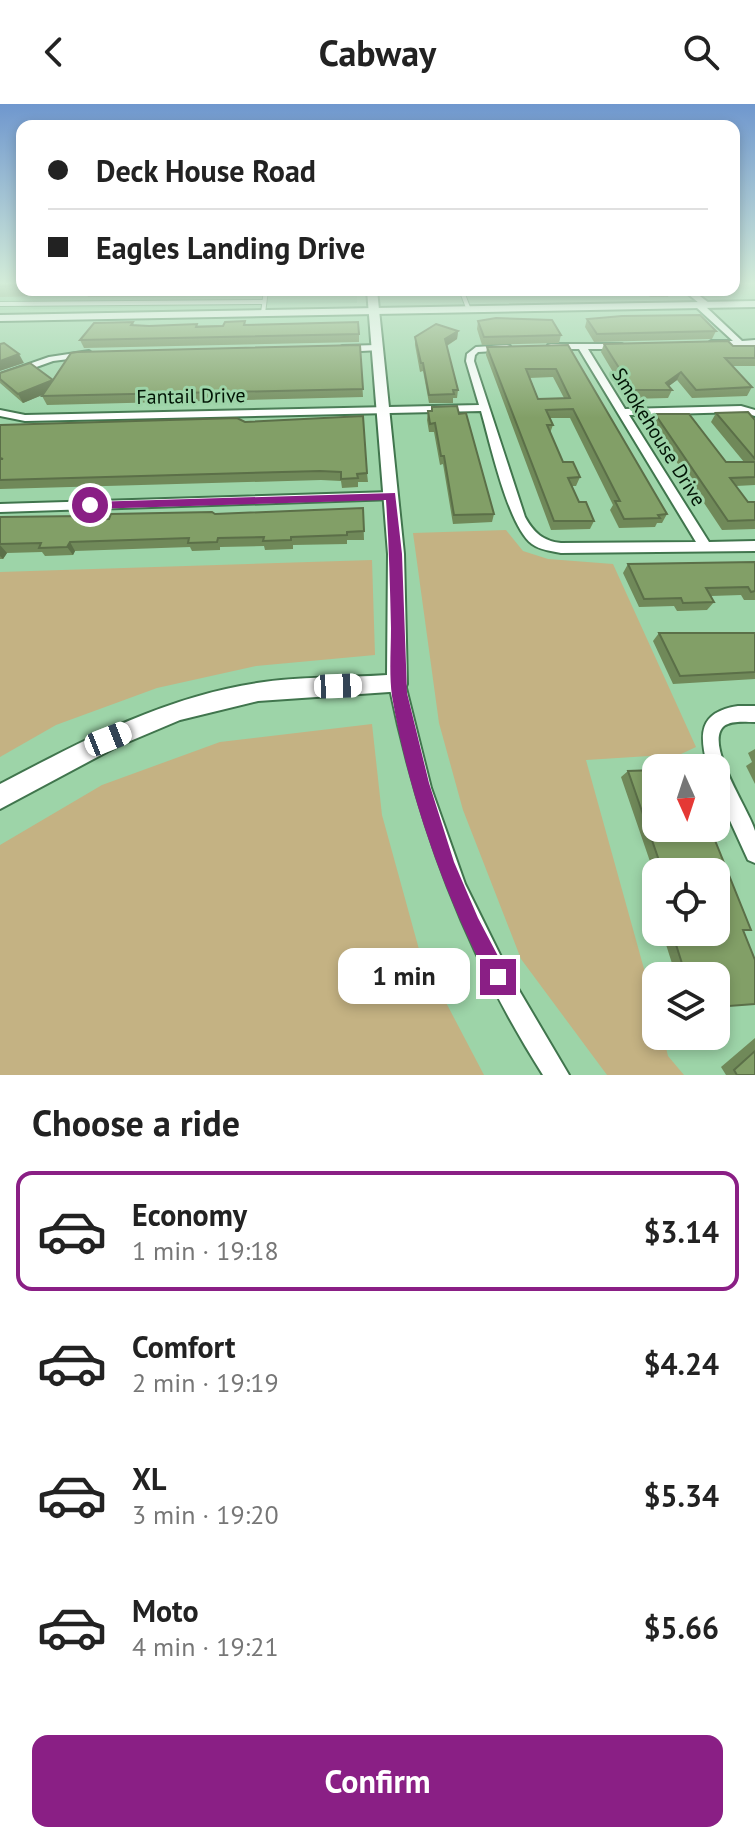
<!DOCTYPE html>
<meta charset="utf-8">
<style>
body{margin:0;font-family:"PT Sans",sans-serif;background:#f2f2f2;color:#222;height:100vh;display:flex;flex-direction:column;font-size:30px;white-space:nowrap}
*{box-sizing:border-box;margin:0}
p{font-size:26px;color:#767676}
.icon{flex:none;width:44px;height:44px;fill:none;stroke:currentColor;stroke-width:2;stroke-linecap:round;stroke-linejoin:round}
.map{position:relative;height:971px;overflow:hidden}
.side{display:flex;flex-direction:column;background:#fff;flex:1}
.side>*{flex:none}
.guide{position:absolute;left:16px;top:16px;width:724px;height:176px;border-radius:16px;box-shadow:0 4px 12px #0003;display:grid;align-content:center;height:176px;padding:0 32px;background:#fff}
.needle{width:52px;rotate:177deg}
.fabs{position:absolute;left:642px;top:650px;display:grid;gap:16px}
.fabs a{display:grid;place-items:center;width:88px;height:88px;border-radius:16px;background:#fff;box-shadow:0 4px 12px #0003;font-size:40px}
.end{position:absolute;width:36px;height:36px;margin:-18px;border:10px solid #8a1f85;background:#fff;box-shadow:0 0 0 4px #fff}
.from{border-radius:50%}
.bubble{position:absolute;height:56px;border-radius:16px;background:#fff;box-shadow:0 4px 12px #0003;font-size:26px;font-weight:600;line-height:56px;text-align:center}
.car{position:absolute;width:24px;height:48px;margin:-24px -12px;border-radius:10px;box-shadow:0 0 6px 2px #0007;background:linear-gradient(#fff 24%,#345 0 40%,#fff 0 76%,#345 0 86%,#fff 0)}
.guide b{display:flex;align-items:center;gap:28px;height:76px;font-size:30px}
.guide b+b{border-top:2px solid #e0e0e0}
.guide i{width:20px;height:20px;background:#222}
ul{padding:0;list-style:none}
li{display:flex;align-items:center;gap:24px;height:120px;margin:0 16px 12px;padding:0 16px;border:4px solid transparent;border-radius:16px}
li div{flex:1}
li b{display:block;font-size:30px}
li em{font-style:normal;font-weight:600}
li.active{border-color:#8a1f85}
li>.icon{width:72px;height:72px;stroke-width:1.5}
h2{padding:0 32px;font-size:36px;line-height:96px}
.cta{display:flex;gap:16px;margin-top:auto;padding:16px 32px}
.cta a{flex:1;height:92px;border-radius:16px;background:#8a1f85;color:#fff;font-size:32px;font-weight:600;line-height:92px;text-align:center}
header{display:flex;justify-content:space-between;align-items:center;height:104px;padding:0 32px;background:#fff;font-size:36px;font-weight:600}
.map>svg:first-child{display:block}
</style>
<header><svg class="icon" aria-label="back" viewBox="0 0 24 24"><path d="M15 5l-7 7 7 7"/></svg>Cabway<svg class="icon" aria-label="search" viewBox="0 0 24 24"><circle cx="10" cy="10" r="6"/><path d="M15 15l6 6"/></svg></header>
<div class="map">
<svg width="755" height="971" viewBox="0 0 755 971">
<rect width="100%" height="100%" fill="#9dd4a8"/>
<path fill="#8cca9a" d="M0 178 22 186H357V199L0 206Z"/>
<g fill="#c4b283">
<path d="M506 426 523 447 548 455 613 460 696 643 681 650 586 656 656 908V932H663L668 952 684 971H607L521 855 463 706 439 619 413 429Z"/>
<path d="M372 456 375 551 256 562 157 584 56 621 0 653V468Z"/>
<path d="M372 620 382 711 420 849 484 971H0V741L102 681 220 638Z"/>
</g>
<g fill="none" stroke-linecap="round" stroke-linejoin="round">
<g stroke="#40754d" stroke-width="6">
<g id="service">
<path d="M415 186 426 189 462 188 469 206"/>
<path d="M0 200 263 198"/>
<path d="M263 209 266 186"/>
</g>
</g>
<g stroke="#40754d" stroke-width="4">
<g id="minor">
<path d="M683 186H692L709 199V203H706L742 237 755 236V242H708L707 240 711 237H733L696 203 695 201 699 199Z"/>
<path d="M551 240H622V244L619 245H588L625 305 741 302 755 306V312L741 308 629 311 709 438 755 437V447L561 449C551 447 540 446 532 440 508 422 490 338 481 307L25 317 0 312V306L25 311 479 301 466 257 467 250 476 243 507 241 510 242V246L478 248 475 251 474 257 525 413C534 429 543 437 561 439L696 438 579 245H548V241Z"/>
<path d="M377 241 380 242V246L342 248 338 245 342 242Z"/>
<path d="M89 247 93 250 92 252 53 257 0 276V270L49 253Z"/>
<path d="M391 388 395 389V395L0 408V400Z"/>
<path d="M397 573 403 575 405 580 431 684 465 780 510 871 569 971H543C465 848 418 722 389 580L391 575Z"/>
<path d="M738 602H755V618C746 618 732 616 724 622 703 640 750 707 755 727 755 737 755 749 755 759L748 756 716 686V664H708C699 631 698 608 738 602Z"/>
</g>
</g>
<g stroke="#40754d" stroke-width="4">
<path id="tertiary" d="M367 186H377L404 450 407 580 404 587 258 597 180 616 116 643 0 705V680C82 637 164 593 257 579 299 572 344 574 387 571L388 450Z"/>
</g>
<g stroke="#40754d" stroke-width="4">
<path id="secondary" d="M755 197V203L0 217V211Z"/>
</g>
<use href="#service" stroke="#fff" stroke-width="4"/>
<use href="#minor" fill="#fff" fill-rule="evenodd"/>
<use href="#tertiary" fill="#fff" fill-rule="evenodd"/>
<use href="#secondary" fill="#fff" fill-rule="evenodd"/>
</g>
<g fill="#708959" fill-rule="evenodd">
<path d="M0 178H22V186H47L42 192 0 193Z"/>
<path d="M85 186H198L196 192 88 193Z"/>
<path d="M643 186H670L668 193H650Z"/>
<path d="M700 186H733L702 188Z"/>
<path d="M587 215 716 227 712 235 594 238 585 223Z"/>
<path d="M478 217 561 231 559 239 482 241 477 225Z"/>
<path d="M133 218 134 221 149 222 246 221 359 230V238L84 244 80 236Z"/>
<path d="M458 227 457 235 447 242 458 286 457 294H453V299H429L423 267 420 268 415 241V233Z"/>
<path d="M604 240 755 242V262H732L752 283 747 292 692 294 677 276 669 282 672 286 668 294 629 295 601 248Z"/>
<path d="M360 241 363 293 47 301 42 292 44 290 23 299 0 279V269L53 276Z"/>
<path d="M568 241 667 410 662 419H657L655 423 619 424 610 406 613 401 570 314H550L553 321 550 329 563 358 580 373 576 382H572L579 398 594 417 590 425 551 426 486 251 487 243ZM553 273 564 294 538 295 529 274Z"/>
<path d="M432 303 494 410 492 418 453 420 443 360 440 361 434 328H429L427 316 428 307H431Z"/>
<path d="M716 309 755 316V381L736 382 748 398H755V425L722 426 650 318 655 310 726 358H744L711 318Z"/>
<path d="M0 321 367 369 368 378H358V383L342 384 341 377 321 376 0 385Z"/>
<path d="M363 404 364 436H347V440L293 441V445L265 446 264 442 220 443V446L192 447 190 443 75 447 73 451 45 452 42 448 7 449 3 455H0V413L82 412 85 416Z"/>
<path d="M755 458V496H744L741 491 711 492 714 498 707 506 677 507 674 502 639 503 623 469 628 460Z"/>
<path d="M659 529H755V575L673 580 653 537Z"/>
<path d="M755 645V680L746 662 752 658 748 649Z"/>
<path d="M656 666V724H710L751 826 743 827 755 856V900L716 903V872H676L662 828H716V768H656V808L647 779 656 775 621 673 628 667Z"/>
<path d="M755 934V971H726L721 963Z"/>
</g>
<g fill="#5b6f48">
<path d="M39 186H47L42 192Z"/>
<path d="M458 227 457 235 444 243 445 235Z"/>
<path d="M19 250 24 259 0 267V257Z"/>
<path d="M681 268 677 276 662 287 666 279Z"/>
<path d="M53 276 57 285 23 299 18 290Z"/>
<path d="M70 438 75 447 73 451 67 443Z"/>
<path d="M0 441 7 449 3 455 0 452Z"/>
</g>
<g fill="#829f67" stroke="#5b6f48" stroke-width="2" fill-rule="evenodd">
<path d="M0 178H22V181L0 182Z"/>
<path d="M700 211 716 227 597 230 587 215 622 212Z"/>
<path d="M496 214 552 216 561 231 484 233 478 217Z"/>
<path d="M245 217 244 221 358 218 359 230 80 236 94 219 133 218 131 221 149 222 197 220 196 223 223 222 225 218Z"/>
<path d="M436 220 458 227 445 235 458 286H453L454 290 429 291 423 259H421L415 233Z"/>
<path d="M728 237 733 242H755V254H725L752 283 696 286 681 268 666 279 672 286H633L604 240Z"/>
<path d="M4 239 19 250 0 257V240Z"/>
<path d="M360 241 363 285 42 292 53 276 18 290 0 275V269L30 259 53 276 71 249 77 248Z"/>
<path d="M568 241 667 410 658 411 660 414 624 415 615 397H620L573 305 546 306 553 321H547L563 358H573L580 373 568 374 579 398H586L594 417H554L487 243ZM526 265H556L570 294 538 295Z"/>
<path d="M457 302 459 310 466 309 494 410 454 411 444 352H441L435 319 430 320 428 307H432V303Z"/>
<path d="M748 308 755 316V355L716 309Z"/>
<path d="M655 310H689L726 358H755V373L730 374 748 398H755V416L728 417Z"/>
<path d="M363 312 367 369 357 370 358 374 341 375V368L320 367 0 376V355H3L0 354V321L237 314 245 318Z"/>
<path d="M363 404 364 427 347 428V431L291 433V436L263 437 264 433 218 434 217 438 188 439 189 434 70 438 67 443 39 444 41 439 0 440V413L82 412 80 416 109 415 111 410 212 408 215 410Z"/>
<path d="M755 458V487L751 488 748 483 706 484 714 498 683 499 681 494 644 495 628 460Z"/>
<path d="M659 529H755V568L680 572Z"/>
<path d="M656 666V724H710L751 826H743L755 856V900L716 903V872H686L672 828H716V768H663L628 667Z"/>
<path d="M755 947V971H737L734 966Z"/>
</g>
<linearGradient id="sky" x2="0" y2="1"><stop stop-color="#6f97ce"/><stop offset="0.57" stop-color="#d3ecd8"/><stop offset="1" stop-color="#d3ecd8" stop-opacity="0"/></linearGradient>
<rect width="755" height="314" fill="url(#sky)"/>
<path fill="#8a1f85" d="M395 389 402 450 407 589 429 679 454 758 478 814 509 873 505 880 498 884 491 880C444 790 409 693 392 592 389 570 391 546 391 524 390 481 389 439 386 396L90 405 85 401 90 398Z"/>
<g text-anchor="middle" stroke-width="6" stroke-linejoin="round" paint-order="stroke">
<g font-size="20" fill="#021506" stroke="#9dd4a8">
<text transform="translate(191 292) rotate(-1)" y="7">Fantail Drive</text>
<text transform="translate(659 333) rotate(58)" y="7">Smokehouse Drive</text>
</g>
</g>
</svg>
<div class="fabs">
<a><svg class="needle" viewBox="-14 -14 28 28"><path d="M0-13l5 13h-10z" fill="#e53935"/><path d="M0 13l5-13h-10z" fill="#767676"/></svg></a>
<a><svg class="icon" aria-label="locate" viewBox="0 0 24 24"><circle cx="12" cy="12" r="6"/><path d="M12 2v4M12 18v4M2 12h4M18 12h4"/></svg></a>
<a><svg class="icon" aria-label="layers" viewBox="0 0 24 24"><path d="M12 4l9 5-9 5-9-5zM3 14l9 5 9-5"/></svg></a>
</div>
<i class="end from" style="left:90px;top:401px"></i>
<i class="end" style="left:498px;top:873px"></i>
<div class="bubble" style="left:338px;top:844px;width:132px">1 min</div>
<i class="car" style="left:338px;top:582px;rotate:88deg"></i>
<i class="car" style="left:108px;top:635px;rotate:68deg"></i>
<div class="guide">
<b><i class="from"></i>Deck House Road</b>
<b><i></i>Eagles Landing Drive</b>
</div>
</div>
<section class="side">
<h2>Choose a ride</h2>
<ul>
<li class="active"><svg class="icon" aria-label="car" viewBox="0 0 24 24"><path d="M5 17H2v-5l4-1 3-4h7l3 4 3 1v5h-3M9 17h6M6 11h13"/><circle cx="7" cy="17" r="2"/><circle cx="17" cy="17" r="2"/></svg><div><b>Economy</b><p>1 min · 19:18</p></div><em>$3.14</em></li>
<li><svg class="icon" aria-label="car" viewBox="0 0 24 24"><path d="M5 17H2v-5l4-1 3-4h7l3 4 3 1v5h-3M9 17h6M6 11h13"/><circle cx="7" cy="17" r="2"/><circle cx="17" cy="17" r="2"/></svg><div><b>Comfort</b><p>2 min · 19:19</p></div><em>$4.24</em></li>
<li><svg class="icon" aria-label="car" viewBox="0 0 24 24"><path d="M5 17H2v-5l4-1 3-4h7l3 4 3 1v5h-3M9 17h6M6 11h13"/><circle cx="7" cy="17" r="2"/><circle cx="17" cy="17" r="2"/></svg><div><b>XL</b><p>3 min · 19:20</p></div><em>$5.34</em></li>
<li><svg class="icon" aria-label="car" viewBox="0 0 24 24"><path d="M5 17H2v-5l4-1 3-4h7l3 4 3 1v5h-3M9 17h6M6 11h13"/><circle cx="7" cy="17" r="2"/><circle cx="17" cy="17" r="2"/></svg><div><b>Moto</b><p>4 min · 19:21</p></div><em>$5.66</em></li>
</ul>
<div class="cta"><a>Confirm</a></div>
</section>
